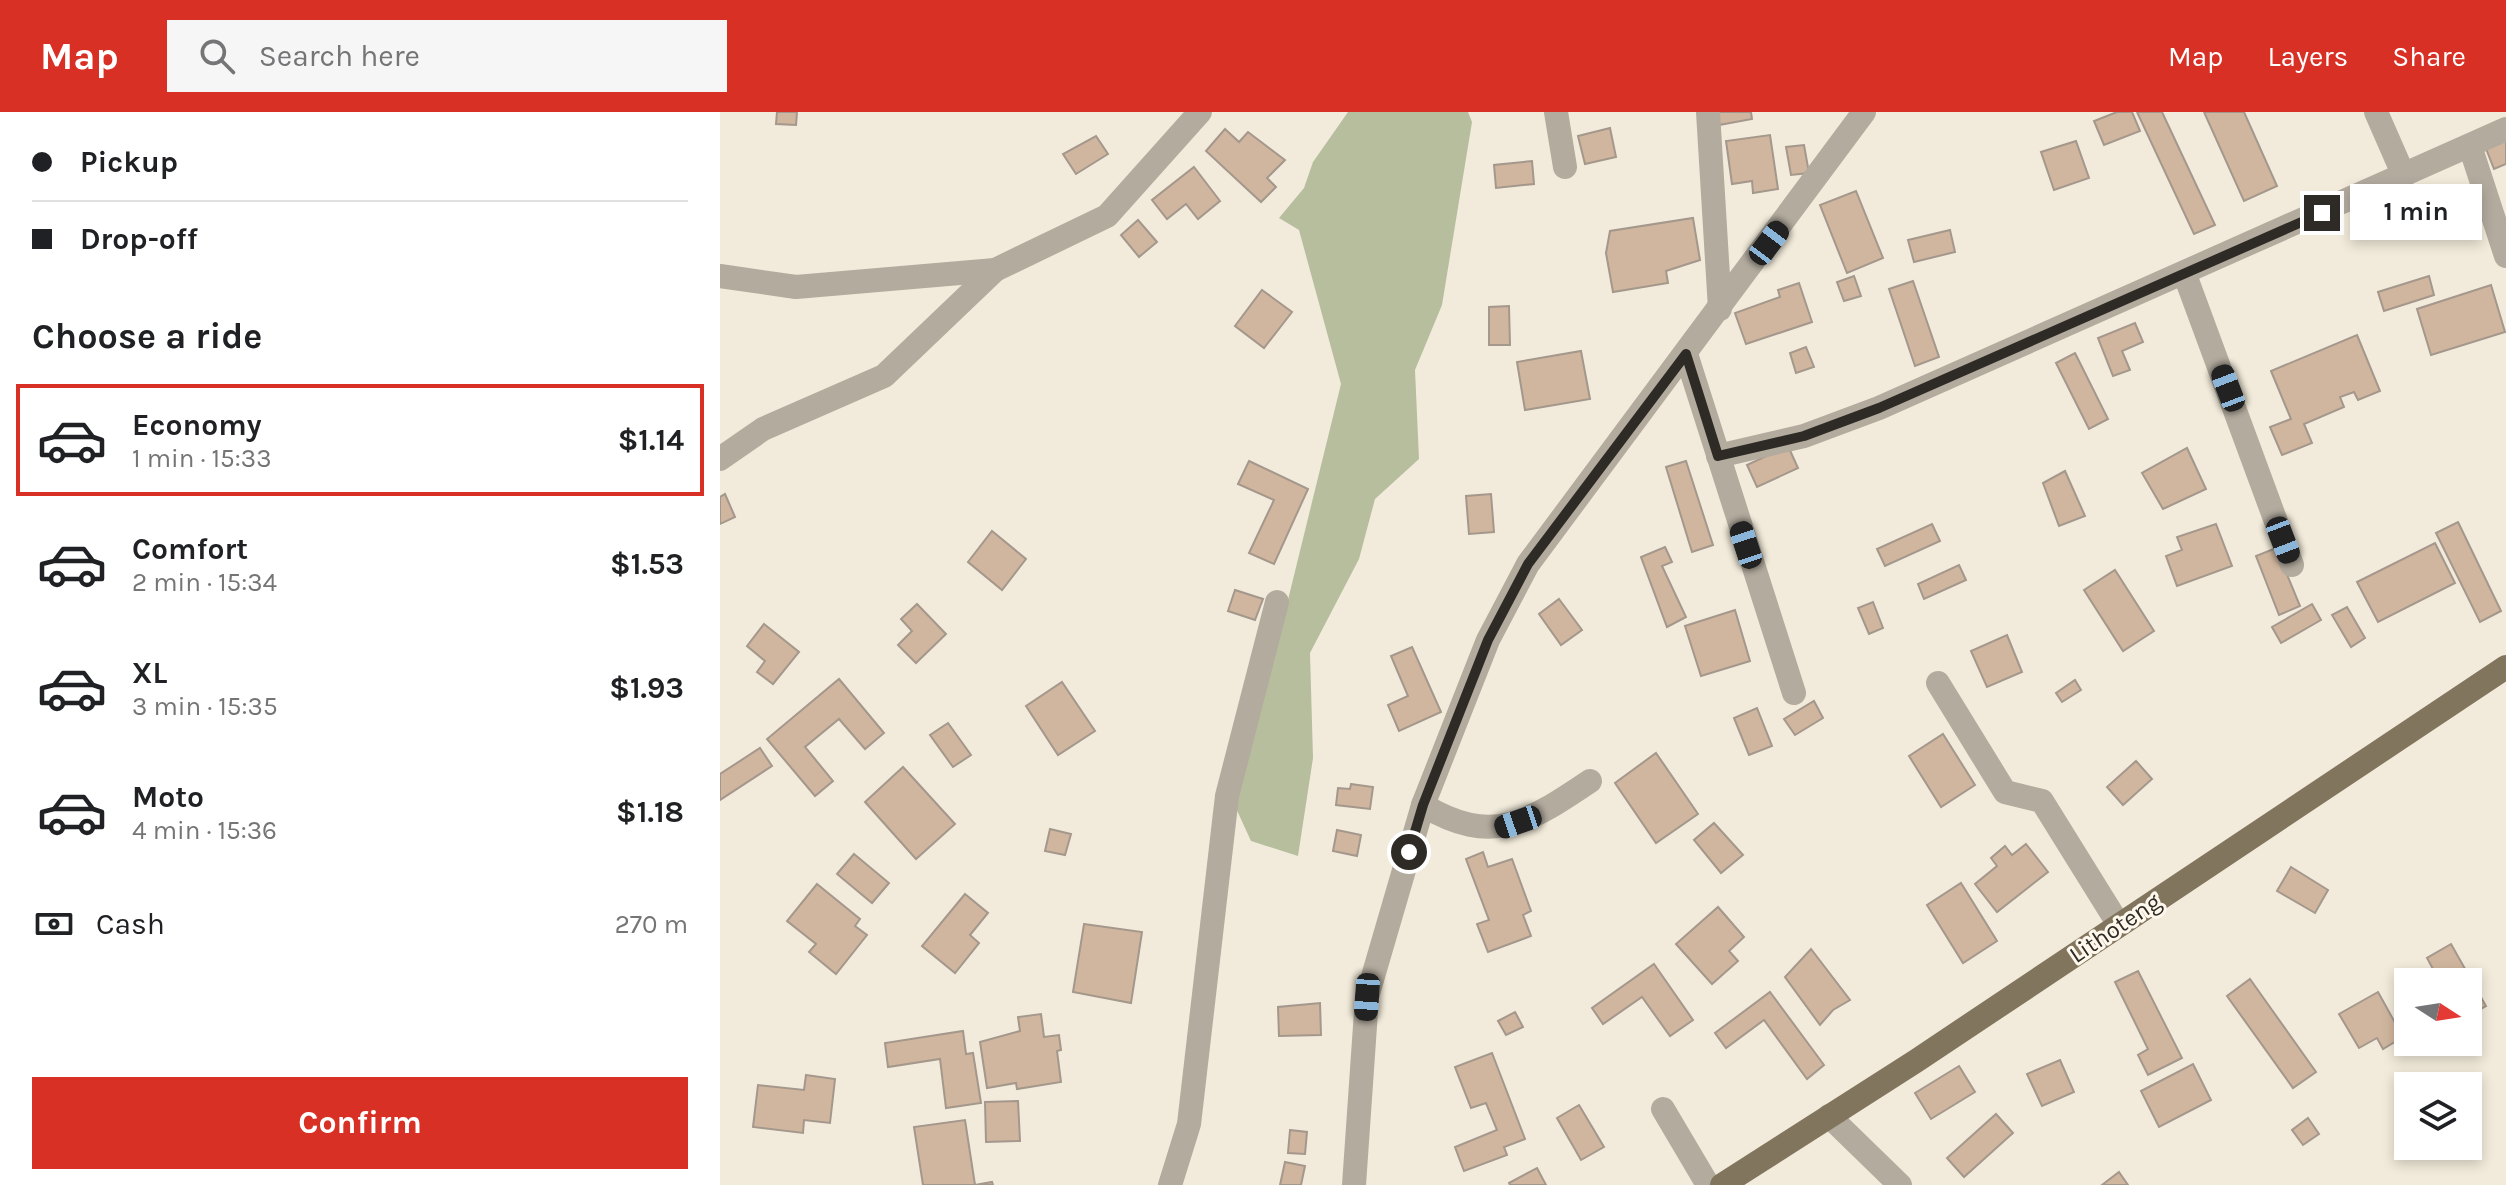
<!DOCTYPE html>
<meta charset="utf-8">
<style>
body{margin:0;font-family:Karla,sans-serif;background:#f6f6f6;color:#202124;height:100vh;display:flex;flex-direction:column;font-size:30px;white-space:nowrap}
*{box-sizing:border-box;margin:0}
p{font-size:26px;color:#757577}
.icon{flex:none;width:44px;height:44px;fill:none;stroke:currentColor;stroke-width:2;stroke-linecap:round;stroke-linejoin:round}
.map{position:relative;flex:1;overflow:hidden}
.panel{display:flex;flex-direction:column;background:#fff;width:720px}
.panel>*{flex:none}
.hud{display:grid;align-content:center;height:176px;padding:0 32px;background:#fff}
.needle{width:52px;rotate:102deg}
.tools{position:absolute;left:1674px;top:856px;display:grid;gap:16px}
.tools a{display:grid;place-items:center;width:88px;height:88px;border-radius:0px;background:#fff;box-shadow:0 4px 12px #0003;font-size:40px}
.end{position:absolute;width:36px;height:36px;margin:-18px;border:10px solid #2e2b26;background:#fff;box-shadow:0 0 0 4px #fff}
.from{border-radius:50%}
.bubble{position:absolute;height:56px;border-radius:0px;background:#fff;box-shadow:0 4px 12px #0003;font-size:26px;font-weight:700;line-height:56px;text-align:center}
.car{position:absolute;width:24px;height:48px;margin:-24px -12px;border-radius:10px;box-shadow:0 0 6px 2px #0007;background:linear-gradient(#222 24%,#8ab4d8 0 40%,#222 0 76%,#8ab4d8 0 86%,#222 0)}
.hud b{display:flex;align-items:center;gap:28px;height:76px;font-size:30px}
.hud b+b{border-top:2px solid #e0e0e0}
.hud i{width:20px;height:20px;background:#202124}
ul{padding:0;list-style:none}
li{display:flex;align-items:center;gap:24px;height:112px;margin:0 16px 12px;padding:0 16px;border:4px solid transparent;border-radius:0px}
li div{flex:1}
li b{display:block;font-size:30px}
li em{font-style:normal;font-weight:700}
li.current{border-color:#d93025}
li>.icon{width:72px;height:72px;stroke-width:1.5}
h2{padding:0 32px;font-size:36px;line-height:96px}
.pay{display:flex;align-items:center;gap:20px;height:88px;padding:0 32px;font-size:30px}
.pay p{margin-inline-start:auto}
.button{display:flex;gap:16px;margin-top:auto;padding:16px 32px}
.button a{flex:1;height:92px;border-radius:0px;background:#d93025;color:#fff;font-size:32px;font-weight:700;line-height:92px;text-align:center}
header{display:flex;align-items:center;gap:48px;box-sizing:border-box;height:112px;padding:0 40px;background:#d93025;color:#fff}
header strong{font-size:38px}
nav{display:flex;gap:44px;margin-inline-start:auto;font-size:28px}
.search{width:560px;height:72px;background:#f6f6f6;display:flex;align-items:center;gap:20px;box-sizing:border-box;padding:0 28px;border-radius:0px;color:#757577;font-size:30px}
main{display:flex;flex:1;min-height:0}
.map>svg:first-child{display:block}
</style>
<header>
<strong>Map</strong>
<div class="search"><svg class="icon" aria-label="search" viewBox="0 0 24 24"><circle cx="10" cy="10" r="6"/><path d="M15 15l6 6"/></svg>Search here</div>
<nav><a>Map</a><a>Layers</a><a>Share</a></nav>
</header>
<main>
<section class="panel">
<div class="hud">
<b><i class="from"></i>Pickup</b>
<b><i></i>Drop-off</b>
</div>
<h2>Choose a ride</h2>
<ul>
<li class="current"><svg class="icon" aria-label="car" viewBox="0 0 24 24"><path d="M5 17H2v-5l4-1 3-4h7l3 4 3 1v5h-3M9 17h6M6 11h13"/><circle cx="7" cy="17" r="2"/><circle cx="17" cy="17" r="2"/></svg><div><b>Economy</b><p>1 min · 15:33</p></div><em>$1.14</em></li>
<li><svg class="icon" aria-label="car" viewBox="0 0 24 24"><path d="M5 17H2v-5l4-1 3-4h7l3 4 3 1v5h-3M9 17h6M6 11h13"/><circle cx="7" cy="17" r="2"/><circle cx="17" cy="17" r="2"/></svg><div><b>Comfort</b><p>2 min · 15:34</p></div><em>$1.53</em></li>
<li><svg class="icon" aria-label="car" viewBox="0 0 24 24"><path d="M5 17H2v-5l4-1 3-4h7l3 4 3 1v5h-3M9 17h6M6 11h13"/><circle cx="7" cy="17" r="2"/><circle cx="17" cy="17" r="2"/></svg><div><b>XL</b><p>3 min · 15:35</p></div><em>$1.93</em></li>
<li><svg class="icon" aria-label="car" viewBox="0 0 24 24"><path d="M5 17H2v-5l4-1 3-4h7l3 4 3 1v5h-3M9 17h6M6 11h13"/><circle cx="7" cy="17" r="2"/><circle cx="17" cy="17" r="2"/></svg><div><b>Moto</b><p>4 min · 15:36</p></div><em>$1.18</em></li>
</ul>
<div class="pay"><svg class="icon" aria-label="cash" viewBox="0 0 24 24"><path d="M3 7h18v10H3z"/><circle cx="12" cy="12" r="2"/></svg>Cash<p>270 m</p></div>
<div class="button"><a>Confirm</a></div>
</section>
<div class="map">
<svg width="1786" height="1073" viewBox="0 0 1786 1073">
<rect width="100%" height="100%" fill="#f2ebdb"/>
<path fill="#b6be9e" d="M628 0H748L752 10 722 193 695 258 699 347 655 387 639 447 590 541 593 646 578 744 531 729 509 681 566 496 621 272 579 118 559 106 584 76 593 50Z"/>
<g fill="#d0b69e" stroke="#a4978c" stroke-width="2">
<path d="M57 0H77L76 13 56 12Z"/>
<path d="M997 0H1031L1032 7 999 13Z"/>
<path d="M1397 0H1412L1420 19 1384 33 1374 9Z"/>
<path d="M1417 0H1442L1495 113 1474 122Z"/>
<path d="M1484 0H1524L1557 74 1524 89Z"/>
<path d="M890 16 896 45 865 52 858 24Z"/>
<path d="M505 17 519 30 528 20 565 48 547 66 556 75 541 90 486 39Z"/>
<path d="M1050 23 1058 77 1033 81 1032 69 1012 72 1006 29Z"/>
<path d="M376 24 388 42 356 62 343 42Z"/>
<path d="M1786 25V52L1774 57 1765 34Z"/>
<path d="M1356 29 1369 66 1334 78 1321 40Z"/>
<path d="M1084 33 1089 61 1071 63 1066 35Z"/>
<path d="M812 49 814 72 776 76 774 53Z"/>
<path d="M474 55 500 89 478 107 466 92 447 107 432 88Z"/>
<path d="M1136 79 1163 146 1127 161 1100 93Z"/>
<path d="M1675 80 1687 111 1658 123 1645 92Z"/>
<path d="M973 106 980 148 946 159 948 171 893 180 886 141 890 119Z"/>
<path d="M418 108 437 130 419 145 401 123Z"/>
<path d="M1230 118 1235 140 1194 150 1188 128Z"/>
<path d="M1134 164 1141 184 1124 189 1117 170Z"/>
<path d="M1709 164 1714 183 1664 199 1658 180Z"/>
<path d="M1193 169 1219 245 1195 254 1169 177Z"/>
<path d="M1079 171 1092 210 1026 232 1015 201 1060 185 1058 178Z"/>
<path d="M1771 173 1785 220 1711 243 1697 197Z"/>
<path d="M542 178 572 200 544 236 515 214Z"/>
<path d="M789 194 790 233H769V195Z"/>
<path d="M1415 211 1423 230 1402 239 1410 258 1393 264 1378 226Z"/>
<path d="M1637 223 1660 279 1638 288 1634 280 1620 285 1624 295 1584 312 1592 331 1562 343 1550 315 1571 307 1551 259Z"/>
<path d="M1086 235 1094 255 1076 261 1070 241Z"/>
<path d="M861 239 870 287 805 298 797 250Z"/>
<path d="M1355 241 1388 307 1369 317 1336 251Z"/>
<path d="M1068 334 1078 356 1037 375 1027 353Z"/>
<path d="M1467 336 1486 377 1443 397 1422 361Z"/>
<path d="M529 349 588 377 554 452 529 441 554 388 518 372Z"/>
<path d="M966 349 993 433 972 440 946 355Z"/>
<path d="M1345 359 1365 404 1339 414 1323 371Z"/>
<path d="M5 382 15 405 0 412V385Z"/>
<path d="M771 382 774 420 749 422 746 384Z"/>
<path d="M1738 410 1781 499 1760 510 1716 421Z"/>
<path d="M1212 412 1220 429 1165 454 1157 437Z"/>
<path d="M1496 412 1512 454 1457 474 1446 444 1462 438 1457 425Z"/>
<path d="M272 419 306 447 282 478 248 450Z"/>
<path d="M1715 431 1735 471 1658 510 1637 470Z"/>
<path d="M945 435 952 450 942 454 966 505 947 515 921 445Z"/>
<path d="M1556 436 1580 494 1559 503 1536 444Z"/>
<path d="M1239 453 1246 468 1204 487 1198 472Z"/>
<path d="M1395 458 1434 519 1403 539 1364 478Z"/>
<path d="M515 478 543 487 535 508 508 499Z"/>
<path d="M839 487 862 518 841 533 819 502Z"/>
<path d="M1153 490 1163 516 1149 522 1138 496Z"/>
<path d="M197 492 226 522 196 551 178 533 192 519 181 507Z"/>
<path d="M1592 492 1601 508 1561 531 1552 515Z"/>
<path d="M1627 495 1645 526 1631 535 1612 503Z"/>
<path d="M1015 498 1030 549 981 564 965 514Z"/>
<path d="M44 512 79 540 53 572 37 560 45 549 27 534Z"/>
<path d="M1287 523 1302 560 1267 575 1251 539Z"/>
<path d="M692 535 721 600 679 619 668 593 688 584 671 544Z"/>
<path d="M119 567 164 621 145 637 119 607 85 635 113 669 95 684 47 627Z"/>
<path d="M1355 568 1361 578 1342 590 1336 581Z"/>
<path d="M342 570 375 619 338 643 306 594Z"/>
<path d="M1094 589 1103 606 1075 623 1064 607Z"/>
<path d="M1037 596 1052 634 1029 643 1014 606Z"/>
<path d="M228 611 251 643 233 655 210 623Z"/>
<path d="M1223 622 1255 673 1221 695 1189 644Z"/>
<path d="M40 636 52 654 0 688V662Z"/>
<path d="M936 641 978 702 936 731 895 671Z"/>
<path d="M1416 649 1432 667 1403 693 1387 675Z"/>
<path d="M183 655 235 712 196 747 145 690Z"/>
<path d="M631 672 653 675 650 697 616 693 618 676 630 677Z"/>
<path d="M994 711 1023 743 1001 761 974 728Z"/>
<path d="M330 717 351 722 345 743 325 739Z"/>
<path d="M617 718 641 723 637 744 613 739Z"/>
<path d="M1306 732 1328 760 1277 800 1255 772 1277 754 1271 746 1285 734 1292 743Z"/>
<path d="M763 740 768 755 792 747 811 799 803 803 811 824 768 840 757 812 769 808 746 747Z"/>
<path d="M134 742 169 771 152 791 117 762Z"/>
<path d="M1571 755 1608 778 1595 801 1557 779Z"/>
<path d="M1241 771 1277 829 1243 851 1207 793Z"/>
<path d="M97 772 140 807 135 814 147 823 116 862 89 840 96 832 67 809Z"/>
<path d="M245 782 268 801 250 823 259 831 235 861 202 834Z"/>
<path d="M998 795 1024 825 1009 839 1018 849 992 872 956 832Z"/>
<path d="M364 812 422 820 411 891 353 880Z"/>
<path d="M1731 832 1766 894 1748 904V870H1720L1707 846Z"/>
<path d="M1091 837 1130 888 1113 898 1100 913 1065 865Z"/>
<path d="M934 852 973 908 950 924 922 885 883 912 872 896Z"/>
<path d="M1418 859 1462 946 1428 963 1418 943 1428 937 1395 870Z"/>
<path d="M1530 867 1596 960 1573 976 1507 884Z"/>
<path d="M1050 880 1104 953 1087 967 1044 908 1006 936 995 921Z"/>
<path d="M1658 880 1683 925 1663 937 1657 926 1639 936 1619 902Z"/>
<path d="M600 891 601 923 559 924 558 895Z"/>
<path d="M795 900 803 915 786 923 778 909Z"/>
<path d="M321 902 324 925 339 923 341 938 337 939 341 970 297 977 296 971 267 976 260 930 300 919 298 905Z"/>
<path d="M243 919 246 942 253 941 261 991 226 996 220 947 168 955 165 931Z"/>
<path d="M772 941 805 1027 784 1035 787 1043 744 1059 735 1035 777 1018 766 991 751 996 735 955Z"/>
<path d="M1340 948 1354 980 1322 994 1307 962Z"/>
<path d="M1473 952 1491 988 1439 1015 1421 979Z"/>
<path d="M1239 954 1255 980 1211 1007 1195 981Z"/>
<path d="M86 963 115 967 110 1011 84 1008 83 1021 33 1015 38 973 84 978Z"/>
<path d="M298 989 300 1029 266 1030 265 990Z"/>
<path d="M859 993 884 1035 861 1048 837 1006Z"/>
<path d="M1276 1002 1293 1021 1244 1065 1227 1046Z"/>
<path d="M1588 1006 1599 1022 1583 1033 1572 1018Z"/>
<path d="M245 1008 255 1073 272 1070 273 1073H203L194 1015Z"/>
<path d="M570 1018 587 1020 585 1042 568 1041Z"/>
<path d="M565 1050 585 1054 581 1073H560Z"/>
<path d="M817 1056 826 1073H790L789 1071Z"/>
<path d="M1399 1060 1408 1073H1382Z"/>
</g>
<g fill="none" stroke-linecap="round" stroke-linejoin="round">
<g stroke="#b3ab9e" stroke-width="24">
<path d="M836 0 845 55"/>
<path d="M988 0 1000 197"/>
<path d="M1656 0 1684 64"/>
<path d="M1750 34 1786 144"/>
<path d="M1465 163 1572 453"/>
<path d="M0 164 76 175 275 158"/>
<path d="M966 242 1074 581"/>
<path d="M998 344 1084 324 1159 296 1786 17"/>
<path d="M0 347 43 317 164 264 275 158 387 104 480 0"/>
<path d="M1218 571 1285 680 1322 689 1399 813"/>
<path d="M703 693C772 735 809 710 870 669"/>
<path d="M943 997 988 1073"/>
<path d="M1109 1004 1180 1073"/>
<path d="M450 1073 469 1012 507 684 557 490"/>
<path d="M634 1073 647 885 703 693 768 528 808 452 1144 0"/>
</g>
<path stroke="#82755e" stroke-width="24" d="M1002 1073 1196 949 1786 555"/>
</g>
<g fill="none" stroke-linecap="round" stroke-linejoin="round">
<path stroke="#2e2b26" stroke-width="10" d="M689 740 703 693 768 528 808 452 966 242 998 344 1084 324 1159 296 1602 101"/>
</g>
<g text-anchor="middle" stroke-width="6" stroke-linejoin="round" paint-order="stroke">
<g font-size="24" fill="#2e2b26" stroke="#fef8ec">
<text transform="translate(1395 816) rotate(-34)" y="8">Lithoteng</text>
</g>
</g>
</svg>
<div class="tools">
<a><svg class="needle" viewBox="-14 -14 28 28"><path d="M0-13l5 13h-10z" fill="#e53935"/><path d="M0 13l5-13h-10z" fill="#757577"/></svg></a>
<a><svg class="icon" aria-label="layers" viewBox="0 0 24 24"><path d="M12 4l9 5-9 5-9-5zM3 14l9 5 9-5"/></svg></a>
</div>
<i class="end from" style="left:689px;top:740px"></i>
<i class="end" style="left:1602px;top:101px"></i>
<div class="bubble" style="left:1630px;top:72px;width:132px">1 min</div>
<i class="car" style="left:1049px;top:131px;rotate:37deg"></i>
<i class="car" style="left:1508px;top:276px;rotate:339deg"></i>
<i class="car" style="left:1563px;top:428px;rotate:159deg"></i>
<i class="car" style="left:1026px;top:433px;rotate:342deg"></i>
<i class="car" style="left:798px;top:710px;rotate:251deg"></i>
<i class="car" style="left:647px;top:885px;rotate:184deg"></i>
</div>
</main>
